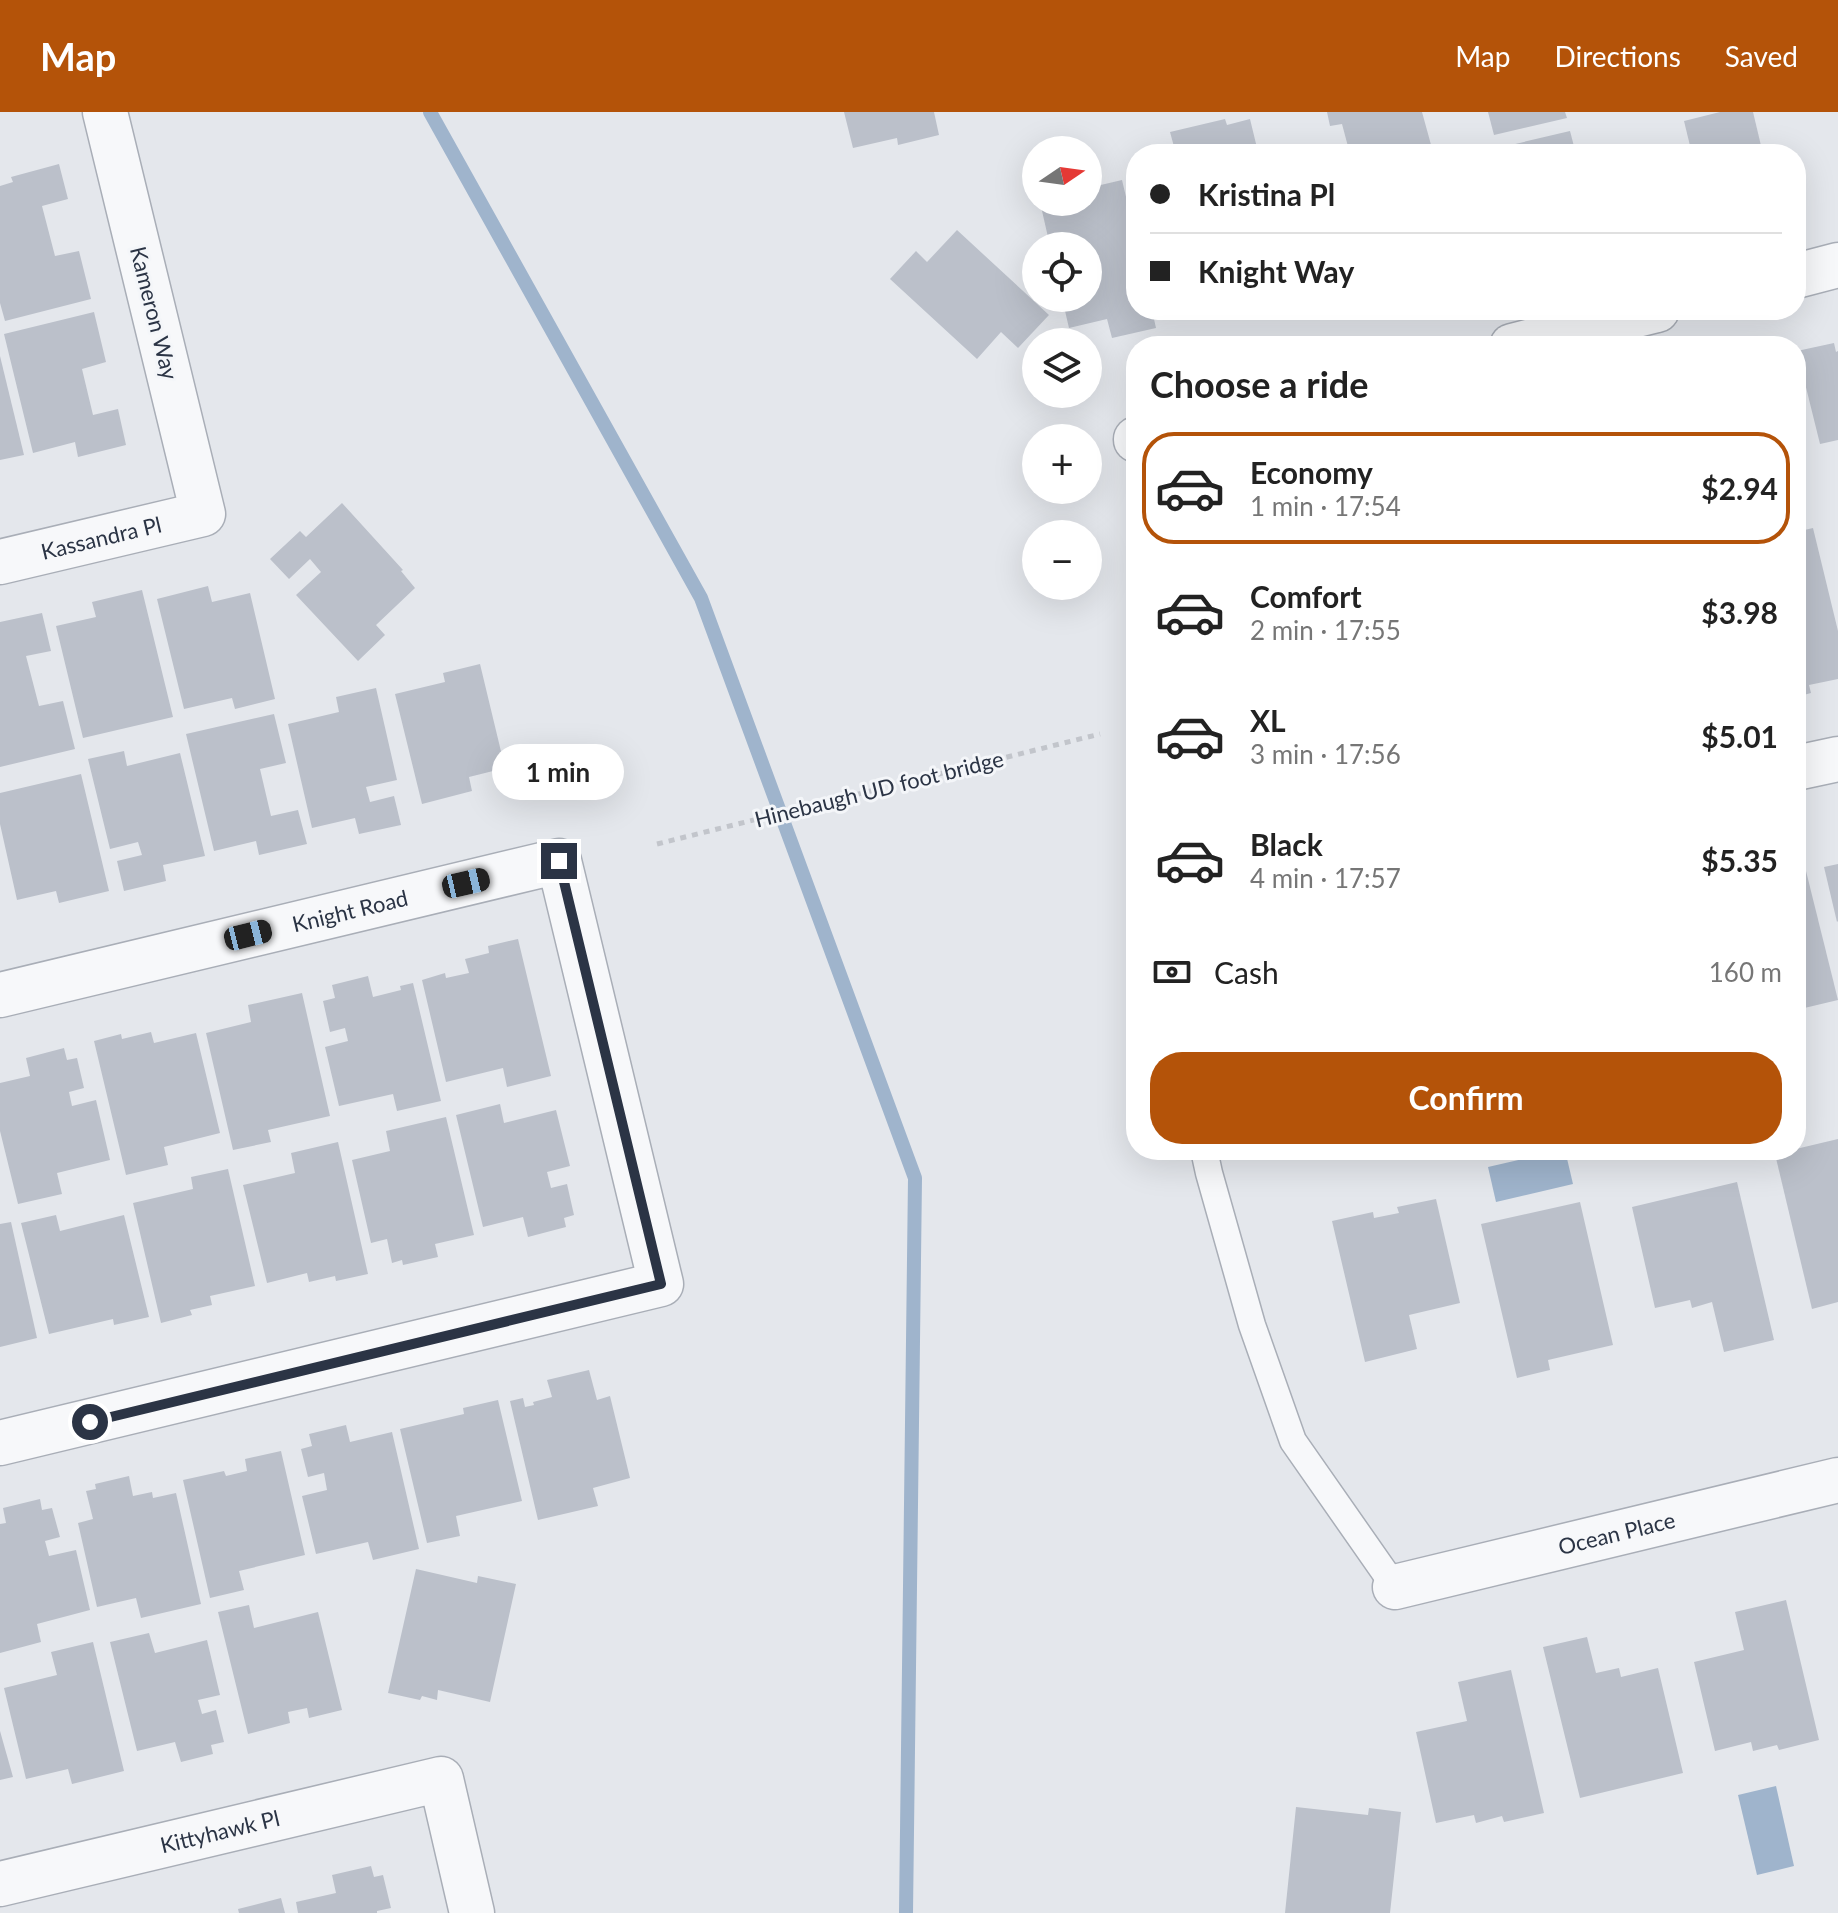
<!DOCTYPE html>
<meta charset="utf-8">
<style>
body{margin:0;font-family:Lato,sans-serif;background:#f2f2f2;color:#222;height:100vh;display:flex;flex-direction:column;font-size:30px;white-space:nowrap}
*{box-sizing:border-box;margin:0}
p{font-size:26px;color:#767676}
.icon{flex:none;width:44px;height:44px;fill:none;stroke:currentColor;stroke-width:2;stroke-linecap:round;stroke-linejoin:round}
.map{position:relative;flex:1;overflow:hidden}
.details{position:absolute;left:1126px;top:224px;width:680px;height:824px;display:flex;flex-direction:column;background:#fff;border-radius:32px;box-shadow:0 8px 32px #0002}
.details>*{flex:none}
.guide{position:absolute;left:1126px;top:32px;width:680px;height:176px;border-radius:32px;box-shadow:0 8px 32px #0002;display:grid;align-content:center;height:176px;padding:0 24px;background:#fff}
.needle{width:52px;rotate:77deg}
.fabs{position:absolute;left:1022px;top:24px;display:grid;gap:16px}
.fabs a{display:grid;place-items:center;width:80px;height:80px;border-radius:50%;background:#fff;box-shadow:0 8px 32px #0002;font-size:40px}
.end{position:absolute;width:36px;height:36px;margin:-18px;border:10px solid #2b3445;background:#fff;box-shadow:0 0 0 4px #fff}
.from{border-radius:50%}
.bubble{position:absolute;height:56px;border-radius:28px;background:#fff;box-shadow:0 8px 32px #0002;font-size:26px;font-weight:700;line-height:56px;text-align:center}
.car{position:absolute;width:24px;height:48px;margin:-24px -12px;border-radius:10px;box-shadow:0 0 6px 2px #0007;background:linear-gradient(#222 24%,#8ab4d8 0 40%,#222 0 76%,#8ab4d8 0 86%,#222 0)}
.guide b{display:flex;align-items:center;gap:28px;height:76px;font-size:30px}
.guide b+b{border-top:2px solid #e0e0e0}
.guide i{width:20px;height:20px;background:#222}
ul{padding:0;list-style:none}
li{display:flex;align-items:center;gap:24px;height:112px;margin:0 16px 12px;padding:0 8px;border:4px solid transparent;border-radius:32px}
li div{flex:1}
li b{display:block;font-size:30px}
li em{font-style:normal;font-weight:700}
li.selected{border-color:#b45309}
li>.icon{width:72px;height:72px;stroke-width:1.5}
h2{padding:0 24px;font-size:36px;line-height:96px}
.pay{display:flex;align-items:center;gap:20px;height:88px;padding:0 24px;font-size:30px}
.pay p{margin-inline-start:auto}
.action{display:flex;gap:16px;margin-top:auto;padding:16px 24px}
.action a{flex:1;height:92px;border-radius:32px;background:#b45309;color:#fff;font-size:32px;font-weight:700;line-height:92px;text-align:center}
header{display:flex;align-items:center;gap:48px;box-sizing:border-box;height:112px;padding:0 40px;background:#b45309;color:#fff}
header strong{font-size:38px}
nav{display:flex;gap:44px;margin-inline-start:auto;font-size:28px}
.map>svg:first-child{display:block}
</style>
<header>
<strong>Map</strong>
<nav><a>Map</a><a>Directions</a><a>Saved</a></nav>
</header>
<div class="map">
<svg width="1838" height="1801" viewBox="0 0 1838 1801">
<rect width="100%" height="100%" fill="#e4e7ec"/>
<g fill="#9fb4cc">
<path d="M1561 1038H1565L1573 1072 1496 1090 1488 1055Z"/>
<path d="M1776 1674 1794 1754 1757 1763 1738 1683Z"/>
</g>
<g fill="none" stroke-linecap="round" stroke-linejoin="round">
<path stroke="#9fb4cc" stroke-width="14" d="M430 0 701 486 915 1066 906 1801"/>
</g>
<g fill="#bbc0ca">
<path d="M844 0H934L939 23 898 33 897 26 853 36Z"/>
<path d="M1327 0H1422L1433 40 1426 42H1350L1342 12 1330 14Z"/>
<path d="M1488 0H1565L1567 6 1494 23Z"/>
<path d="M1720 0H1753L1763 42H1692L1684 9Z"/>
<path d="M1225 7 1227 13 1250 7 1258 40 1249 42H1176L1170 20Z"/>
<path d="M1570 19 1576 42H1500L1498 36Z"/>
<path d="M59 52 68 87 42 94 55 144 79 139 91 187 5 209 0 191V74L13 70 11 65Z"/>
<path d="M1122 68 1136 127V198H1152L1156 216 1112 226 1107 207 1069 216 1062 186H1088V134H1050L1040 90H1088V76Z"/>
<path d="M957 118 1049 203 1018 236 1001 220 977 247 890 167 916 139 927 150Z"/>
<path d="M94 200 106 250 82 257 93 303 118 297 126 333 78 345 75 330 33 341 4 222Z"/>
<path d="M1834 231 1836 240 1838 239V328L1820 332 1797 239Z"/>
<path d="M0 244 24 343 0 348Z"/>
<path d="M1796 348 1806 385 1796 387Z"/>
<path d="M342 391 403 458 401 459 415 476 376 513 385 523 358 549 296 483 321 460 310 447 289 467 270 447 300 419 306 425Z"/>
<path d="M1813 416 1838 519V567L1809 573 1811 581 1796 585V420Z"/>
<path d="M208 474 212 490 250 481 275 587 235 597 232 586 184 597 157 487Z"/>
<path d="M142 478 173 605 83 626 56 514 96 505 92 490Z"/>
<path d="M42 501 51 539 26 544 39 594 63 589 75 637 0 655V510Z"/>
<path d="M480 552 505 656 469 665 472 679 422 692 395 582 445 570 443 561Z"/>
<path d="M376 576 397 668 366 675 370 690 394 684 401 713 359 722 355 706 312 716 288 612 339 600 336 585Z"/>
<path d="M274 602 286 651 260 657 271 704 298 698 307 732 259 743 256 729 214 739 186 622Z"/>
<path d="M124 639 127 654 180 641 205 744 163 753 166 769 124 779 117 749 142 743 138 730 110 737 88 647Z"/>
<path d="M81 662 109 779 59 791 56 779 17 788 0 712V681Z"/>
<path d="M1838 752V809L1837 810 1824 755Z"/>
<path d="M1806 759 1838 888 1796 898V761Z"/>
<path d="M518 827 551 964 507 975 503 956 446 970 422 868 445 861 446 866 469 861 465 847 489 841 488 834Z"/>
<path d="M368 864 373 885 401 878 400 874 413 871 441 989 397 999 393 982 339 994 325 935 348 929 345 916 330 920 323 889 335 886 332 873Z"/>
<path d="M302 881 330 1004 268 1018 271 1030 233 1038 206 921 251 910 248 893Z"/>
<path d="M151 920 154 931 196 921 220 1021 164 1035 168 1053 126 1063 94 929 121 922 122 927Z"/>
<path d="M64 936 67 948 77 946 84 976 69 980 72 994 96 988 110 1048 57 1061 62 1082 18 1092 0 1019V971L30 964 26 946Z"/>
<path d="M500 992 504 1011 556 998 570 1054 547 1060 551 1076 567 1072 574 1103 564 1106 566 1115 528 1125 523 1105 483 1115 456 1003Z"/>
<path d="M446 1005 474 1123 435 1132 438 1145 403 1153 402 1148 392 1151 387 1127 371 1131 352 1048 390 1039 386 1019Z"/>
<path d="M1838 1027V1190L1812 1197 1775 1042Z"/>
<path d="M338 1030 368 1162 336 1169 335 1164 309 1170 307 1161 267 1171 243 1073 295 1061 291 1041Z"/>
<path d="M228 1057 255 1174 210 1184 212 1193 190 1198 192 1203 161 1211 133 1091 193 1077 191 1065Z"/>
<path d="M1737 1070 1774 1228 1724 1240 1712 1190 1692 1196 1690 1188 1655 1196 1632 1095Z"/>
<path d="M1436 1087 1460 1191 1409 1203 1417 1237 1365 1250 1332 1109 1373 1100 1374 1106 1399 1101 1397 1095Z"/>
<path d="M1580 1090 1613 1233 1548 1248 1550 1258 1517 1266 1481 1112Z"/>
<path d="M56 1103 60 1119 124 1103 149 1205 114 1213 113 1207 49 1222 21 1111Z"/>
<path d="M11 1110 37 1226 0 1235V1112Z"/>
<path d="M589 1258 597 1288 610 1284 630 1366 593 1376 598 1394 538 1408 510 1289 523 1286 525 1295 534 1293 533 1290 552 1285 547 1268Z"/>
<path d="M498 1288 522 1389 456 1404 460 1424 427 1431 400 1317 464 1302 463 1296Z"/>
<path d="M346 1313 350 1330 392 1320 419 1437 373 1448 368 1430 316 1442 302 1384 327 1378 324 1361 308 1365 301 1337 312 1334 309 1322Z"/>
<path d="M281 1339 305 1443 239 1459 244 1478 210 1486 183 1368 224 1359 226 1364 247 1359 245 1347Z"/>
<path d="M129 1364 133 1384 152 1380 153 1386 176 1381 201 1492 141 1506 136 1486 97 1495 78 1411 93 1407 86 1379 96 1377 95 1372Z"/>
<path d="M40 1387 42 1398 52 1396 60 1425 45 1429 49 1444 76 1438 90 1498 37 1512 41 1530 0 1541V1412L6 1411 3 1396Z"/>
<path d="M416 1457 477 1471 478 1464 516 1472 490 1590 438 1578 437 1588 422 1584 420 1588 388 1581Z"/>
<path d="M1786 1488 1819 1628 1779 1638 1777 1633 1753 1639 1751 1630 1715 1639 1694 1550 1744 1538 1735 1500Z"/>
<path d="M249 1493 254 1516 318 1500 342 1598 309 1606 307 1596 288 1600 290 1611 248 1622 218 1500Z"/>
<path d="M149 1521 155 1541 207 1528 220 1583 198 1588 202 1602 216 1598 224 1630 211 1633 213 1642 181 1650 175 1630 137 1639 110 1530Z"/>
<path d="M1587 1525 1596 1561 1619 1556 1621 1565 1658 1556 1683 1661 1580 1686 1543 1535Z"/>
<path d="M93 1530 124 1659 72 1672 68 1657 26 1667 4 1576 57 1563 51 1540Z"/>
<path d="M1511 1558 1544 1701 1504 1710 1502 1704 1476 1711 1474 1703 1436 1711 1416 1620 1467 1609 1458 1570Z"/>
<path d="M0 1619 13 1665 0 1668Z"/>
<path d="M1296 1695 1368 1703 1369 1696 1401 1700 1390 1801H1285Z"/>
<path d="M371 1754 374 1765 383 1763 391 1796 377 1799V1801H298L296 1790 336 1781 332 1763Z"/>
<path d="M281 1786 285 1801H239L238 1797Z"/>
</g>
<g fill="none" stroke-linecap="round" stroke-linejoin="round">
<g stroke="#a9aeb7" stroke-width="29">
<path id="service" d="M1204 1038 1209 1061 1252 1213 1293 1329 1395 1475"/>
</g>
<g stroke="#a9aeb7" stroke-width="47">
<g id="minor">
<path d="M1796 164 1838 153"/>
<path d="M1512 234 1657 198"/>
<path d="M1136 327V328"/>
<path id="s1" d="M0 450 203 402 105 0"/>
<path d="M1796 656 1838 647"/>
<path id="s2" d="M0 883 559 749 661 1172 0 1331"/>
<path id="s3" d="M1395 1475 1838 1368"/>
<path id="s4" d="M0 1772 441 1667 472 1801"/>
</g>
</g>
<path stroke="#c2c5cb" stroke-width="5" stroke-dasharray="6 6" stroke-linecap="butt" d="M657 732 1100 622"/>
<use href="#service" stroke="#f7f8fa" stroke-width="26"/>
<use href="#minor" stroke="#f7f8fa" stroke-width="44"/>
</g>
<g fill="none" stroke-linecap="round" stroke-linejoin="round">
<path stroke="#2b3445" stroke-width="10" d="M90 1310 661 1172 559 749"/>
</g>
<g text-anchor="middle" stroke-width="6" stroke-linejoin="round" paint-order="stroke">
<g font-size="22" fill="#2b3445" stroke="#f4f6f9">
<text transform="translate(154 201) rotate(76)" y="8">Kameron Way</text>
<text dy="8" stroke="none"><textPath href="#s1" startOffset="104">Kassandra Pl</textPath></text>
<text transform="translate(879 677) rotate(-14)" y="8">Hinebaugh UD foot bridge</text>
<text dy="8" stroke="none"><textPath href="#s2" startOffset="360">Knight Road</textPath></text>
<text dy="8" stroke="none"><textPath href="#s3" startOffset="228">Ocean Place</textPath></text>
<text dy="8" stroke="none"><textPath href="#s4" startOffset="226">Kittyhawk Pl</textPath></text>
</g>
</g>
</svg>
<div class="fabs">
<a><svg class="needle" viewBox="-14 -14 28 28"><path d="M0-13l5 13h-10z" fill="#e53935"/><path d="M0 13l5-13h-10z" fill="#767676"/></svg></a>
<a><svg class="icon" aria-label="locate" viewBox="0 0 24 24"><circle cx="12" cy="12" r="6"/><path d="M12 2v4M12 18v4M2 12h4M18 12h4"/></svg></a>
<a><svg class="icon" aria-label="layers" viewBox="0 0 24 24"><path d="M12 4l9 5-9 5-9-5zM3 14l9 5 9-5"/></svg></a>
<a>+</a>
<a>−</a>
</div>
<i class="end from" style="left:90px;top:1310px"></i>
<i class="end" style="left:559px;top:749px"></i>
<div class="bubble" style="left:492px;top:632px;width:132px">1 min</div>
<i class="car" style="left:466px;top:771px;rotate:77deg"></i>
<i class="car" style="left:248px;top:823px;rotate:76deg"></i>
<div class="guide">
<b><i class="from"></i>Kristina Pl</b>
<b><i></i>Knight Way</b>
</div>
<section class="details">
<h2>Choose a ride</h2>
<ul>
<li class="selected"><svg class="icon" aria-label="car" viewBox="0 0 24 24"><path d="M5 17H2v-5l4-1 3-4h7l3 4 3 1v5h-3M9 17h6M6 11h13"/><circle cx="7" cy="17" r="2"/><circle cx="17" cy="17" r="2"/></svg><div><b>Economy</b><p>1 min · 17:54</p></div><em>$2.94</em></li>
<li><svg class="icon" aria-label="car" viewBox="0 0 24 24"><path d="M5 17H2v-5l4-1 3-4h7l3 4 3 1v5h-3M9 17h6M6 11h13"/><circle cx="7" cy="17" r="2"/><circle cx="17" cy="17" r="2"/></svg><div><b>Comfort</b><p>2 min · 17:55</p></div><em>$3.98</em></li>
<li><svg class="icon" aria-label="car" viewBox="0 0 24 24"><path d="M5 17H2v-5l4-1 3-4h7l3 4 3 1v5h-3M9 17h6M6 11h13"/><circle cx="7" cy="17" r="2"/><circle cx="17" cy="17" r="2"/></svg><div><b>XL</b><p>3 min · 17:56</p></div><em>$5.01</em></li>
<li><svg class="icon" aria-label="car" viewBox="0 0 24 24"><path d="M5 17H2v-5l4-1 3-4h7l3 4 3 1v5h-3M9 17h6M6 11h13"/><circle cx="7" cy="17" r="2"/><circle cx="17" cy="17" r="2"/></svg><div><b>Black</b><p>4 min · 17:57</p></div><em>$5.35</em></li>
</ul>
<div class="pay"><svg class="icon" aria-label="cash" viewBox="0 0 24 24"><path d="M3 7h18v10H3z"/><circle cx="12" cy="12" r="2"/></svg>Cash<p>160 m</p></div>
<div class="action"><a>Confirm</a></div>
</section>
</div>
